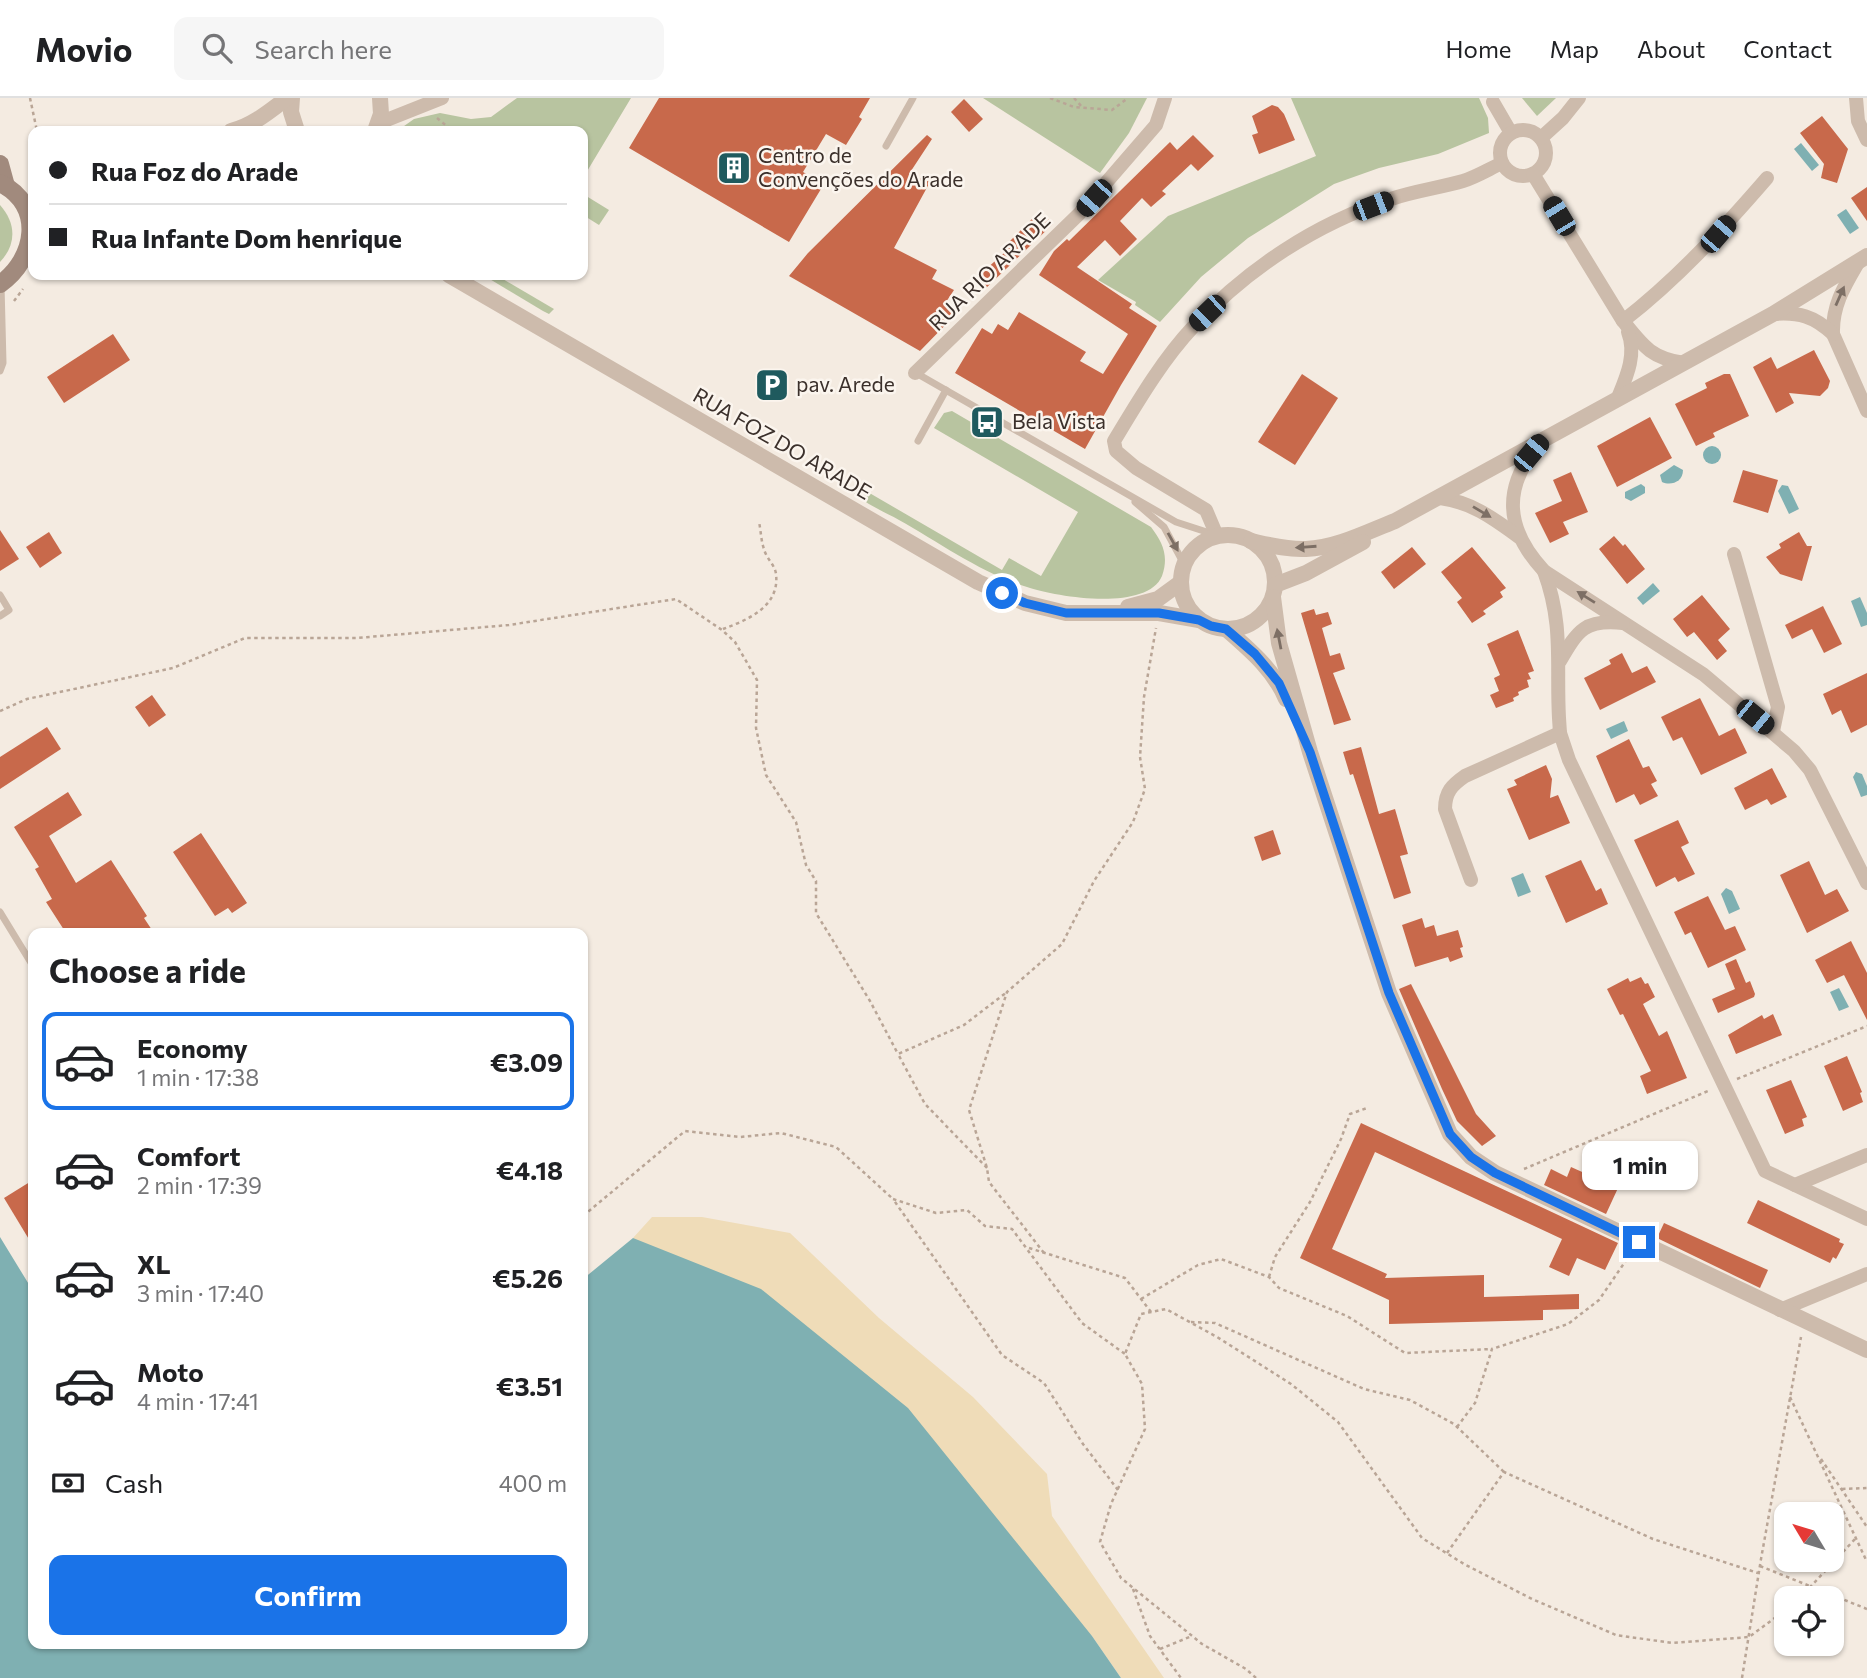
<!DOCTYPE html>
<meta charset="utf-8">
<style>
body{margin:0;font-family:Commissioner,sans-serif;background:#f6f6f6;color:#202124;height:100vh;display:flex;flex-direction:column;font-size:26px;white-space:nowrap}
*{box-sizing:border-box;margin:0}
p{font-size:23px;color:#757577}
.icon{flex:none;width:38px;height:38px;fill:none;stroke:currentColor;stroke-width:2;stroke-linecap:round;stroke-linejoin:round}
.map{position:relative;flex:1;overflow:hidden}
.side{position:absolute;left:28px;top:830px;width:560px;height:721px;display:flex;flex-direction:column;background:#fff;border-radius:14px;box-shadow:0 2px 5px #0004}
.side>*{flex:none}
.guide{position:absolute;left:28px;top:28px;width:560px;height:154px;border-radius:14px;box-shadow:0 2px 5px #0004;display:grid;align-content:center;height:154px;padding:0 21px;background:#fff}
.needle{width:46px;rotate:308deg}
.buttons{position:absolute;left:1774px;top:1404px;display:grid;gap:14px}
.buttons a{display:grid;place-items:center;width:70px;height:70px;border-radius:14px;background:#fff;box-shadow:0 2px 5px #0004;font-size:35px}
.end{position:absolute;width:32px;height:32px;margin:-16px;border:9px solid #1a73e8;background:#fff;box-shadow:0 0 0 4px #fff}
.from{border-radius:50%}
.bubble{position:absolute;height:49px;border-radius:14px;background:#fff;box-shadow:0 2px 5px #0004;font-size:23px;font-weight:700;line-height:49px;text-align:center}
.car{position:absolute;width:21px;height:42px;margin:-21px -10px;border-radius:9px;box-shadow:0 0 5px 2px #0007;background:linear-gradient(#222 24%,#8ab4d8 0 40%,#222 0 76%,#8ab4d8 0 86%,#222 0)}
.guide b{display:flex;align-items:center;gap:24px;height:66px;font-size:26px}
.guide b+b{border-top:2px solid #e0e0e0}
.guide i{width:18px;height:18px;background:#202124}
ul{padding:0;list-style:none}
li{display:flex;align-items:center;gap:21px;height:98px;margin:0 14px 10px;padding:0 7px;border:4px solid transparent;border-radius:14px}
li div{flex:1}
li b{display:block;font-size:26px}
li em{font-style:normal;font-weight:700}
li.selected{border-color:#1a73e8}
li>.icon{width:63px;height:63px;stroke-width:1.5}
h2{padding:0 21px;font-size:32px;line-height:84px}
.pay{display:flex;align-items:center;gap:18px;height:77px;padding:0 21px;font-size:26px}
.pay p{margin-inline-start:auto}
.button{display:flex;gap:14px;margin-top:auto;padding:14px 21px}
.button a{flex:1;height:80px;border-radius:14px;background:#1a73e8;color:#fff;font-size:28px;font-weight:700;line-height:80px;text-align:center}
header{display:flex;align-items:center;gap:42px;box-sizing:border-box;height:98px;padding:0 35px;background:#fff;border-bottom:2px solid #e0e0e0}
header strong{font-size:33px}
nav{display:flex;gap:38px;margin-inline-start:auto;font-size:24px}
.search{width:490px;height:63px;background:#f6f6f6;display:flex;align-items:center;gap:18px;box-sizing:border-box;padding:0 24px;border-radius:14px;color:#757577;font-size:26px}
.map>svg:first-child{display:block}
</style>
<header>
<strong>Movio</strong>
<div class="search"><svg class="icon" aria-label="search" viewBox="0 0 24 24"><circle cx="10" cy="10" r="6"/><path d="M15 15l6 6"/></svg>Search here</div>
<nav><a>Home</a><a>Map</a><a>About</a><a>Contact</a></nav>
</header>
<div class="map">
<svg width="1867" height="1580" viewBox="0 0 1867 1580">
<rect width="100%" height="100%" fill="#f4ebe1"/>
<g fill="#b8c4a0">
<path d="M517 0H631L583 80V33H397L414 21 440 15 471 21 491 19Z"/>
<path d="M983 0H1147L1129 35 1100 75Z"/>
<path d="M1291 0H1479L1488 20 1489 35 1438 56 1379 70 1334 86 1248 140 1201 179 1160 224 1135 207 1136 204 1098 182 1168 118 1316 58Z"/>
<path d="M1522 0H1556L1537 18Z"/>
<path d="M583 96 609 112 599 127 583 117Z"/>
<path d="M0 107C16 125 17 146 0 164Z"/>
<path d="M483 177H496L554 211 549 216 543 213Z"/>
<path d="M952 313 1151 429C1163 445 1169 458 1162 478 1147 514 1056 499 1027 489 981 475 940 445 899 422 885 414 865 406 853 394L854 386 1002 472 1009 460 1041 478 1078 414 934 330 944 315Z"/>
</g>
<path fill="#efdcb8" d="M652 1119H702L790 1135 879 1220 973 1299 1047 1376 1052 1418 1164 1580H1121L1092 1538 633 1140Z"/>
<g fill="#7fb0b2">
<path d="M1801 45 1819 67 1812 73 1794 51Z"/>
<path d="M1846 111 1859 130 1850 136 1837 117Z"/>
<circle cx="1712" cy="357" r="9"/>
<path d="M1674 367 1683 372C1683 384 1671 388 1662 384L1660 377Z"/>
<path d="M1641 386 1645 389V395L1631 403 1625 400V394Z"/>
<path d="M1782 387 1788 388 1799 411 1789 416 1778 393Z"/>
<path d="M1653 485 1660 493 1643 507 1637 500Z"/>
<path d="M1860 499 1867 515V527L1861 529 1851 503Z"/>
<path d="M1624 623 1628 633 1611 641 1606 631Z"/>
<path d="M1856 674 1862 676 1867 688V697L1861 699 1853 679Z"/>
<path d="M1523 775 1531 794 1518 799 1511 780Z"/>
<path d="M1726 790 1732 793 1740 811 1729 816 1721 796Z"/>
<path d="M1839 890 1849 909 1839 913 1830 894Z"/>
<path d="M0 1139 33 1193V1545H583V1181L633 1140 761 1191 908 1310 1092 1538 1121 1580H0Z"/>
</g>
<g fill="#c8694b">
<path d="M659 0H870L859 19 862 21 846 47 826 36 803 74 824 86 789 144 629 50Z"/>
<path d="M964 1 983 21 969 34 951 14Z"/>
<path d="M1272 7 1278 9 1284 16 1295 42 1259 56 1252 37 1258 35 1252 18Z"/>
<path d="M1822 18 1848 51 1837 85 1821 80 1824 66 1800 35Z"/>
<path d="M927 37 932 41 909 76 930 84 894 150 937 172 932 181 954 192 944 207 956 216 920 253 789 178 808 155Z"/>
<path d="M1193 37 1214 58 1198 73 1191 66 1162 93 1166 96 1151 109 1142 100 1120 123 1137 141 1120 158 1105 142 1077 169 1132 206 1129 210 1157 228 1121 287 1085 351 955 275 982 230 992 236 998 226 1008 232 1019 214 1086 254 1080 263 1103 276 1128 236 1039 177 1054 153 1067 141 1069 143 1170 44 1177 52Z"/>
<path d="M1867 89V123L1851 100Z"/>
<path d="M1040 113 1053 126 985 191 975 181 1004 155 1001 152Z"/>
<path d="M113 236 130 262 64 305 47 279Z"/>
<path d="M1814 252 1830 283 1828 290 1820 298 1789 295 1794 305 1776 315 1753 269 1771 259 1777 271Z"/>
<path d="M1302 276 1338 300 1295 367 1258 344Z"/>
<path d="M1724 276H1730L1749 318 1713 335 1715 339 1696 348 1675 306 1707 290 1705 285Z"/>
<path d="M1650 319 1672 360 1617 389 1597 348Z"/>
<path d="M1743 372 1778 382 1768 415 1733 404Z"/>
<path d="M1571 374 1588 414 1563 424 1569 436 1550 445 1535 415 1562 403 1553 382Z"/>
<path d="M0 432 19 461 0 473Z"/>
<path d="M49 434 62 455 40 470 26 449Z"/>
<path d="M1799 434 1807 448H1812L1802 483 1780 476 1766 459 1781 450 1779 446Z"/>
<path d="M1614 438 1623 448 1625 446 1645 471 1627 486 1599 451Z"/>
<path d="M1412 449 1426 466 1394 491 1381 474Z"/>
<path d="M1472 449 1506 490 1500 494 1503 499 1483 513 1486 516 1472 525 1457 504 1462 500 1441 474Z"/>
<path d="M1702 497 1730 531 1718 542 1727 553 1717 562 1694 534 1687 539 1673 521Z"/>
<path d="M1823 508 1842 546 1824 555 1812 531 1792 541 1785 527Z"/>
<path d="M1314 511 1316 517 1328 514 1332 526 1322 530 1330 558 1340 555 1345 571 1333 575 1351 622 1334 627 1301 515Z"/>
<path d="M1518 532 1534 573 1528 575 1531 581 1527 582 1529 589 1518 594 1519 597 1513 600 1514 603 1496 610 1490 597 1499 593 1494 580 1500 577 1487 546Z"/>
<path d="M1622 555 1632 575 1647 568 1656 584 1600 612 1584 580 1611 566 1609 562Z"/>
<path d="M1867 575V627L1851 635 1841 612 1832 617 1823 596Z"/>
<path d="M152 597 166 617 149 629 135 609Z"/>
<path d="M1700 600 1719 638 1735 630 1747 655 1701 677 1682 639 1673 643 1661 619Z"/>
<path d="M47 629 61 651 0 691V659Z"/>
<path d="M1629 641 1643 670 1649 668 1657 683 1651 686 1658 698 1640 707 1634 696 1616 705 1596 658Z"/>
<path d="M1361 649 1379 716 1395 711 1408 756 1400 758 1411 795 1394 801 1353 676 1350 677 1343 654Z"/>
<path d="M1546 667 1552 681 1550 700 1558 697 1570 725 1529 742 1507 691 1517 687 1514 682Z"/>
<path d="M1772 670 1787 699 1771 707 1767 701 1745 712 1734 690Z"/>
<path d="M68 694 82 717 49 738 76 785 111 762 147 818 144 820 154 835H66L46 804 52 801 35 771 39 769 14 729Z"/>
<path d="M1678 722 1689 745 1681 749 1695 776 1678 784 1675 779 1656 789 1634 742Z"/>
<path d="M1273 732 1281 756 1262 763 1254 739Z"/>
<path d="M201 735 247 805 232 815 228 810 215 818 173 754Z"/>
<path d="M1581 762 1596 793 1601 790 1608 806 1566 825 1545 778Z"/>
<path d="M1809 763 1825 797 1837 791 1849 813 1807 835 1780 777Z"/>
<path d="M1708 798 1725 832 1735 828 1746 852 1708 870 1691 834 1685 837 1674 814Z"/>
<path d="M1422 820 1425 830 1434 827 1437 838 1458 832 1463 849 1460 850 1463 859 1450 864 1448 859 1415 869 1402 827Z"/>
<path d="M1851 843 1867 875V922L1844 877 1827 885 1815 862Z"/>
<path d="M1736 861 1746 885 1750 883 1755 896 1754 899 1718 915 1712 901 1735 891 1725 866Z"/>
<path d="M1641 879 1645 886 1648 885 1655 899 1643 906 1659 938 1667 933 1687 980 1647 996 1640 978 1651 973 1623 916 1620 917 1607 891 1628 880 1630 884Z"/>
<path d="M1411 886 1476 1016 1496 1038 1482 1048 1457 1023 1442 991 1399 891Z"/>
<path d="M1773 916 1782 937 1736 956 1728 937 1762 917 1764 921Z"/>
<path d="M1847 958 1862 994 1860 995 1863 1004 1843 1013 1824 968Z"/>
<path d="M1791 982 1807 1019 1802 1021 1804 1028 1785 1036 1766 992Z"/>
<path d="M1361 1025 1618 1145 1605 1172 1577 1160 1569 1178 1549 1169 1562 1141 1375 1054 1332 1151 1387 1176 1385 1180 1484 1177V1199L1579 1196V1211L1543 1212V1222L1389 1226V1202L1300 1160Z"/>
<path d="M1571 1069 1618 1090 1606 1116 1544 1087 1551 1071 1567 1079Z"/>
<path d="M33 1082V1148L4 1100Z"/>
<path d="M1758 1102 1840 1141 1839 1144 1844 1146 1836 1161 1833 1159 1830 1165 1747 1125Z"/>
<path d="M1664 1125 1768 1172 1760 1190 1657 1140Z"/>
</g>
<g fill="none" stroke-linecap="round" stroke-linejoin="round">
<g stroke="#b9a596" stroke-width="2.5" stroke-dasharray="3.5 3.5" stroke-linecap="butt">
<path d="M30 0 37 33"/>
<path d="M1050 0 1074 9 1112 12 1128 0"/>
<path d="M1074 0 1083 10"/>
<path d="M437 20 453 33"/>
<path d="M14 203 23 191"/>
<path d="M723 531C747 522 780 509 776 476 775 467 766 460 764 451 761 443 761 433 759 424"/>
<path d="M0 613 27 601 173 570 245 540H357L509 527 676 501 722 532 735 544 757 582 756 630 766 677 796 724 806 767 816 783V815L870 903 898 956"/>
<path d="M1737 981 1867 928"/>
<path d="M987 1070 925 1006 898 956 964 927 1007 894"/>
<path d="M1524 1071 1708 993"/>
<path d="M583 1118 685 1033 740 1039 781 1035 836 1049 893 1101"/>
<path d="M1029 1150 1125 1180 1151 1214"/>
<path d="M1044 1155 989 1084 987 1070 969 1012 1007 894 1062 846 1094 783 1133 724 1145 691 1140 659 1144 599 1156 530"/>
<path d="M1269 1179 1275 1159 1310 1104 1341 1041 1350 1016 1367 1010"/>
<path d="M1141 1201 1198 1167 1221 1161 1269 1179 1279 1190 1347 1218 1405 1255 1492 1251"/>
<path d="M1191 1224 1215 1225 1364 1291 1410 1302 1454 1326 1504 1374"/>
<path d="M1790 1299 1867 1464"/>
<path d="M1457 1329 1475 1305 1492 1251 1568 1226 1599 1202 1629 1158"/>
<path d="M1821 1361 1867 1429"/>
<path d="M1842 1391 1867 1390"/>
<path d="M1118 1392 1083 1346 1044 1285 1002 1257 893 1101 936 1115 967 1112 985 1128 1012 1131 1082 1225 1125 1256"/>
<path d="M1447 1455 1504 1374 1653 1441 1758 1475"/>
<path d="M1760 1468 1867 1511"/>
<path d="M1133 1491 1150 1538 1181 1580"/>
<path d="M1800 1500 1855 1441"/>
<path d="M1160 1551 1192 1538"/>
<path d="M1256 1580 1246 1571 1202 1546 1121 1480 1100 1444 1111 1406 1145 1331 1142 1286 1125 1256 1141 1216 1166 1211 1217 1239 1291 1286 1338 1324 1422 1440 1464 1466 1532 1501 1616 1537 1672 1545 1749 1539 1787 1511"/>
<path d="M1742 1580 1761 1461 1801 1239"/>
</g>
<g stroke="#cdbbac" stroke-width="7">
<path d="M886 48 913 0"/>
<path d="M0 273 3 265 1 187"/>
<path d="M916 275 1176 424 1216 437"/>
<path d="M918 343 946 292"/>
<path d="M1135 404 1164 429 1184 466"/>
<path d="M0 497 9 512 0 518"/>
<path d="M0 814 33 868"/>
</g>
<g stroke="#cdbbac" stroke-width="14">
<path d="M1856 0 1858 23 1867 42"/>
<path d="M1493 4 1511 35"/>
<path d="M379 25 442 0"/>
<circle cx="1523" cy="55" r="23"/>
<path d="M1541 40 1563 20 1579 0"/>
<path d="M1533 76 1623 223C1643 248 1651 260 1684 265"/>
<path d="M1859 163C1845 187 1832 207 1833 236L1867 313"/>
<path d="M1773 216C1799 214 1814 218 1833 236"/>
<path d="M1623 223C1677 181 1722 132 1767 80"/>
<path d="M915 275 1079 116 1156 27 1165 0"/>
<path d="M1617 302C1626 280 1637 257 1628 234"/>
<path d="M1539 346C1501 391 1506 432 1544 473L1703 576 1794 653 1810 672 1867 785"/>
<path d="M1440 400C1472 404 1494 421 1519 439"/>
<path d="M1217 438 1206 412 1136 370 1116 353 1114 343C1137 305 1162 262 1193 229 1247 171 1315 126 1391 101 1414 93 1439 90 1463 83 1476 79 1489 71 1502 65"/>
<path d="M1734 456 1778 609 1773 633"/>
<path d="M1544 473C1564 527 1556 566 1559 620L1560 635 1569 662 1765 1073 1867 1121"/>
<path d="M1560 563C1578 532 1585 521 1623 525"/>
<path d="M1471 782 1445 711C1445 694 1452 687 1465 678L1560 635"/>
<path d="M1795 1087 1867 1057"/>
<path d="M1780 1212 1867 1176"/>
</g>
<g stroke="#cdbbac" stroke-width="16">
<path d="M292 0 291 14 297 33"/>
<path d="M231 33C252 28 270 13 287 0"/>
<path d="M375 33 381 16 380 0"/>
<path d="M449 177 978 484 1025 505 1066 515H1159L1199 522"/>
<circle cx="1228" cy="484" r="47"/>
<path d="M1251 443C1269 447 1288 452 1306 451 1336 450 1367 434 1395 423L1773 216 1867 158"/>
<path d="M1275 487 1306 475 1363 444"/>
<path d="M1273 499 1279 545 1310 654 1389 895 1450 1036 1471 1059 1495 1075 1867 1252"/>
<path d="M1128 509 1158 501 1180 485"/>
<path d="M1226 531C1250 552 1274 572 1286 601"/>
</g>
<g stroke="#a18a7d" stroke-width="18">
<path d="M0 66 6 88"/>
<path d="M0 85C45 107 36 161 0 186"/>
</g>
</g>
<defs><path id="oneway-solid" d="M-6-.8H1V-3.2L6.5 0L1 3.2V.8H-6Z" transform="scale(1.75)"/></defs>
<g fill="#7d6f65">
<use href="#oneway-solid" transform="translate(1840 198) rotate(-66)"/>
<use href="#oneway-solid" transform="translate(1482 414) rotate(31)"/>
<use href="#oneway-solid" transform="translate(1173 444) rotate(61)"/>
<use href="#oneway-solid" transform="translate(1306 449) rotate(176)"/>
<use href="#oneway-solid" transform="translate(1586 499) rotate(-148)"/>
<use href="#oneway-solid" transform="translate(1279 541) rotate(-101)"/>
</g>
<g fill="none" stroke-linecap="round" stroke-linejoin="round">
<path stroke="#1a73e8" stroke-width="9" d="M1002 495 1025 505 1066 515H1159L1199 522 1211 528 1226 531 1255 556 1279 585 1310 654 1389 895 1450 1036 1471 1059 1495 1075 1639 1144"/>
</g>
<defs>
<g id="building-square" transform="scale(1.75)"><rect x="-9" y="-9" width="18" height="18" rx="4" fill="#1f5a5e" stroke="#fbf5ee"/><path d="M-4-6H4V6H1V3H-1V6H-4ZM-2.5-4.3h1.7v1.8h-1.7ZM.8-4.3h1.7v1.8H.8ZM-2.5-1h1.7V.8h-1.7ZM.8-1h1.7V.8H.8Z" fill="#fff"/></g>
<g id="parking-square" transform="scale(1.75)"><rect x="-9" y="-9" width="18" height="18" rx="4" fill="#1f5a5e" stroke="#fbf5ee"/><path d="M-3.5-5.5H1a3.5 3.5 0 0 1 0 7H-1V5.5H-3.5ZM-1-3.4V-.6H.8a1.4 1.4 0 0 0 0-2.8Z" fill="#fff"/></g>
<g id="bus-square" transform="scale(1.75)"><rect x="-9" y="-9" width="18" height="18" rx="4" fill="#1f5a5e" stroke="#fbf5ee"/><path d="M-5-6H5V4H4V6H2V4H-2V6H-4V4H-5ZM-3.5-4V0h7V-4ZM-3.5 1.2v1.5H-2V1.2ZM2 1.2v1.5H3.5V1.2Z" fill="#fff"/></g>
</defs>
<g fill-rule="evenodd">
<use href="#building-square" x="734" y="70"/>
<use href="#parking-square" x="772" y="287"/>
<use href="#bus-square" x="987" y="324"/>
</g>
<g text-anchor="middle" stroke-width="5" stroke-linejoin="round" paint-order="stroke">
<g font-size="21" fill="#3b302b" stroke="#fbf5ee" text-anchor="start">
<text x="758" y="65">Centro de<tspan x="758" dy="24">Convenções do Arade</tspan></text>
<text x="796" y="294">pav. Arede</text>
<text x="1012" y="331">Bela Vista</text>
</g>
<g font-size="21" fill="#3b302b" stroke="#fbf5ee">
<text transform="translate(990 174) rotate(-44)" y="7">RUA RIO ARADE</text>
<text transform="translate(782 346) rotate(30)" y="7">RUA FOZ DO ARADE</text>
</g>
</g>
</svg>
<div class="buttons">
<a><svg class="needle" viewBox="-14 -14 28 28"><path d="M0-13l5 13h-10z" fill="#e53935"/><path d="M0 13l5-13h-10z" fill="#757577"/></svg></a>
<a><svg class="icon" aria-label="locate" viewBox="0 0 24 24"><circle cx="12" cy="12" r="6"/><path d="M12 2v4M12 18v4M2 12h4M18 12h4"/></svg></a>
</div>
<i class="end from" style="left:1002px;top:495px"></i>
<i class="end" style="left:1639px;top:1144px"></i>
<div class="bubble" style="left:1582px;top:1043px;width:116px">1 min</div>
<i class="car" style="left:1094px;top:100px;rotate:222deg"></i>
<i class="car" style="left:1373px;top:108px;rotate:69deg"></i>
<i class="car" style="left:1559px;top:118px;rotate:329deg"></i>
<i class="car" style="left:1718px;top:136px;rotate:41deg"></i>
<i class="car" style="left:1207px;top:215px;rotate:226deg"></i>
<i class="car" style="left:1531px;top:355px;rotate:40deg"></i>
<i class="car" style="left:1755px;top:619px;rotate:129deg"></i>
<div class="guide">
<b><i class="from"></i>Rua Foz do Arade</b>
<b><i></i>Rua Infante Dom henrique</b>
</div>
<section class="side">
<h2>Choose a ride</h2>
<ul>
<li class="selected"><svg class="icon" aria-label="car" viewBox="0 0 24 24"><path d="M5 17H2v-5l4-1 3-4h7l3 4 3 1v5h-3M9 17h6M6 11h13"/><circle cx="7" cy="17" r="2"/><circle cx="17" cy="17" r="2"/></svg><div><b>Economy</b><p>1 min · 17:38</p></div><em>€3.09</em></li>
<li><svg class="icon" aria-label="car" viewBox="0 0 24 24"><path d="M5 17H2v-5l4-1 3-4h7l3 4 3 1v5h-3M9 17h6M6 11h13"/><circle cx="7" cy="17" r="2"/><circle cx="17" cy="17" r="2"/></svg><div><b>Comfort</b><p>2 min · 17:39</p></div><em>€4.18</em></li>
<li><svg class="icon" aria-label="car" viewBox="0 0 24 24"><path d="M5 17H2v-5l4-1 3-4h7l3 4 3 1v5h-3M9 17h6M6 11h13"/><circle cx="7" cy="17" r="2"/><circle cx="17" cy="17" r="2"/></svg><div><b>XL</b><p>3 min · 17:40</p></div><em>€5.26</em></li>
<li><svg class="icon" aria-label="car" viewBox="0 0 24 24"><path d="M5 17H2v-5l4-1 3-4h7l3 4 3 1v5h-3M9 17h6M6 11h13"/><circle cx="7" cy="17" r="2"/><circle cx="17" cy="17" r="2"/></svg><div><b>Moto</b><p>4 min · 17:41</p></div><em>€3.51</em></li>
</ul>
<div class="pay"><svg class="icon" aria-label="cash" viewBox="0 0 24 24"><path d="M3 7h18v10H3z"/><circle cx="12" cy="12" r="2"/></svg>Cash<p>400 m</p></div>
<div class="button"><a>Confirm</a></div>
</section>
</div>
